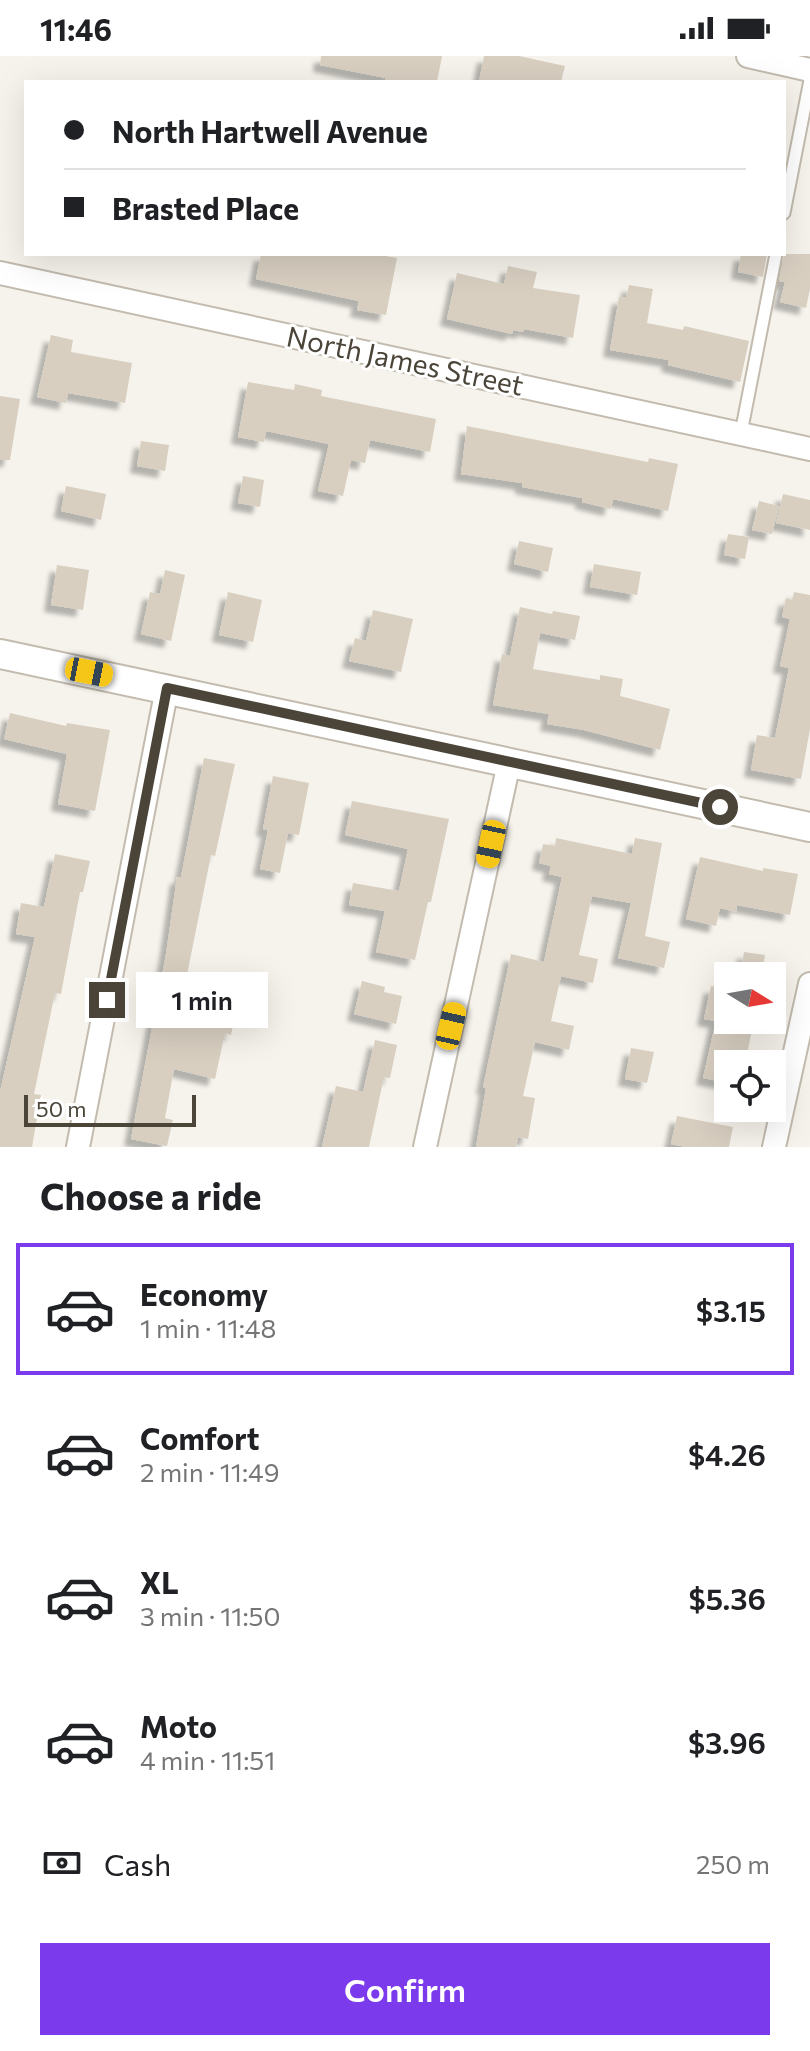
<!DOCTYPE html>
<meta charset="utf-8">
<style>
body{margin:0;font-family:Commissioner,sans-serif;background:#f6f6f6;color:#202124;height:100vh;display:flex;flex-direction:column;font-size:30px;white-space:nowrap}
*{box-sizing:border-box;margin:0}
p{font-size:26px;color:#757577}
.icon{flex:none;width:44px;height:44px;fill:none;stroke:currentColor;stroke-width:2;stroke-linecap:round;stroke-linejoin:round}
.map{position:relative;height:1091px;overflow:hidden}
.drawer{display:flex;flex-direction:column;background:#fff;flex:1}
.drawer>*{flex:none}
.guide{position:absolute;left:24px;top:24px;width:762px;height:176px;border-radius:0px;box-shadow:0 8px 32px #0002;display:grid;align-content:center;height:176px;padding:0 40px;background:#fff}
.needle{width:52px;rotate:101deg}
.tools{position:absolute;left:714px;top:906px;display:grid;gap:16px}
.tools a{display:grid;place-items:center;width:72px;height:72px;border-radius:0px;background:#fff;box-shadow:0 8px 32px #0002;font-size:40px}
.scale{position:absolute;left:24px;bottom:20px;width:172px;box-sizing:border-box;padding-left:8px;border:4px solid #4b4439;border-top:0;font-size:22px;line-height:28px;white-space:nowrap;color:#4b4439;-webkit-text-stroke:6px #fff;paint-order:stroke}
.end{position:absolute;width:36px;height:36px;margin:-18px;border:10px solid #4b4439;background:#fff;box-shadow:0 0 0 4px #fff}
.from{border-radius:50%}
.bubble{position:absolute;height:56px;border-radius:0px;background:#fff;box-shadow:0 8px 32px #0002;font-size:26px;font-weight:600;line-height:56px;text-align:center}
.car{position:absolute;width:24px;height:48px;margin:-24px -12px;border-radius:10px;box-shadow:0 0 6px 2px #0007;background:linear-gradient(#f5c518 24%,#345 0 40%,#f5c518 0 76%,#345 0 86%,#f5c518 0)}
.guide b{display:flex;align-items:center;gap:28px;height:76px;font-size:30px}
.guide b+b{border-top:2px solid #e0e0e0}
.guide i{width:20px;height:20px;background:#202124}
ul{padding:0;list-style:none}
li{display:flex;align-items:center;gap:24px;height:132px;margin:0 16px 12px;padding:0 24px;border:4px solid transparent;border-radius:0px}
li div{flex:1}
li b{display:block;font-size:30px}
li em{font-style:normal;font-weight:600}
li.selected{border-color:#7c3aed}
li>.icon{width:72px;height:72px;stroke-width:1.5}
h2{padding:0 40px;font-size:36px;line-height:96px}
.pay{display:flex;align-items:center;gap:20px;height:88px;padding:0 40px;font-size:30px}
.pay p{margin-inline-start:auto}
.action{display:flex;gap:16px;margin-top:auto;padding:16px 40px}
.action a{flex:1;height:92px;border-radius:0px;background:#7c3aed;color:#fff;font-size:32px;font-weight:600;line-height:92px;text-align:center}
.status{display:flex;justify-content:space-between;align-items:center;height:56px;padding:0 40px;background:#fff;direction:ltr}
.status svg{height:22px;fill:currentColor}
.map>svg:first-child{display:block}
</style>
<div class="status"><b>11:46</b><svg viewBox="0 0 49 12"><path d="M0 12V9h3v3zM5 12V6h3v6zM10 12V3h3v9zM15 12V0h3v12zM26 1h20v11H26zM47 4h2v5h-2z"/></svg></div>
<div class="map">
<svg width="810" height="1091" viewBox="0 0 810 1091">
<defs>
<filter id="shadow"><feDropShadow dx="-7" dy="7" stdDeviation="2" flood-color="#0004"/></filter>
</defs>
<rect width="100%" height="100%" fill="#f6f3ec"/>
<g fill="#d8cfc1" filter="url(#shadow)">
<path d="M321 0H442L437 26H385L386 22 320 9Z"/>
<path d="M484 0H519L565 10 561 26H479Z"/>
<path d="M261 198H374L397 202 386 259 357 254 359 245 256 223Z"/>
<path d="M741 198H767L763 221 738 216Z"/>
<path d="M784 198H810V233L806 252 780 246 785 226 779 225Z"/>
<path d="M508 210 537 216 533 232 580 239 573 282 524 273 523 276 513 274 512 278 447 263 457 217 504 228Z"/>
<path d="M629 229 653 233 647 267 683 274 684 270 749 285 740 326 668 309 669 304 610 294 619 241 626 242Z"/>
<path d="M51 279 73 284 71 296 132 307 125 347 68 337 66 347 37 341Z"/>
<path d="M248 326 294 334 295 328 322 334 321 340 436 363 430 396 370 384 365 407 351 404 343 440 318 435 329 388 266 375 264 386 238 381Z"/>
<path d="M0 340 20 343 10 404H0Z"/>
<path d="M467 370 648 406 649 402 678 408 668 455 613 443 611 453 582 446V442L522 431V427L461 418Z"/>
<path d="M141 385 169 389 165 415 137 410Z"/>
<path d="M243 420 264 424 260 451 238 447Z"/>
<path d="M66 430 106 438 101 464 61 455Z"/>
<path d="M783 438 810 444V474L776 467Z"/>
<path d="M759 445 779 450 772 478 752 474Z"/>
<path d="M728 478 749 481 745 503 724 499Z"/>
<path d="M519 485 553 492 548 516 514 508Z"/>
<path d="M594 508 641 516 637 539 590 531Z"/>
<path d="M57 509 89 514 83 554 51 549Z"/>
<path d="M165 514 185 519 171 585 141 578 150 536 160 538Z"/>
<path d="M228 536 262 544 253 586 219 579Z"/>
<path d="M794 536 810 539V673L801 723 751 714 757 679 775 682 789 612 780 610 790 563 782 561 786 542 792 544Z"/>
<path d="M520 551 552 558 553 555 580 560 575 584 540 577 533 613 600 624V619L623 623 620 640 670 653 660 694 584 674 547 668 549 658 493 649 502 598 510 600Z"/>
<path d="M373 554 413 563 401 616 349 605 355 582 366 585Z"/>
<path d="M10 657 66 670 67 667 110 674 95 755 58 748 67 698 4 683Z"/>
<path d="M204 702 235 708 215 800 211 799 182 944 236 955 231 979 225 977 215 1023 174 1013 165 1062 173 1064 167 1090 131 1083 166 898 177 821H181Z"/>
<path d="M273 720 309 727 299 779 288 777 280 817 260 813 268 774 263 773Z"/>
<path d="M352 745 449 763 431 846H428L415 904 376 896 385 855 349 849 353 827 399 835 408 793 345 779Z"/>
<path d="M556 782 632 798 635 782 662 787 645 880 670 886 664 912 618 902 631 847 592 840 579 899 598 903 593 927 561 920 551 965 574 970 569 994 535 986 523 1040 535 1042 528 1083 518 1081 516 1091H476L486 1032 483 1031 511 898 544 906 562 821 549 818 551 810 539 807 543 788 555 790Z"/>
<path d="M55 798 90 805 83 836H80L61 938 55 937 34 1038 41 1039 32 1091H0V1036L35 881 16 878 21 847 44 851Z"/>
<path d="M700 801 763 815V812L798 818 790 859 737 849 736 856 720 852 716 870 686 863Z"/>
<path d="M744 896 765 899 761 920H740Z"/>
<path d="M362 925 385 931 384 936 402 940 396 968 354 958Z"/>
<path d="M711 930 728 933V964H754L745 1008H728V1027L703 1022 716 965 704 963Z"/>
<path d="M375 984 397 989 390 1022 384 1021 369 1091H322L336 1030 363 1036Z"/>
<path d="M631 992 654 996 647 1027 625 1023Z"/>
<path d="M677 1060 733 1071 729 1091H686L671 1088Z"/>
</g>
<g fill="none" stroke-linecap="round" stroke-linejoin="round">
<g stroke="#c2bbae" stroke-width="15">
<g id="service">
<path d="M784 157 810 24"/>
<path d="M741 377 776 198"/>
</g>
</g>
<g stroke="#c2bbae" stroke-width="26">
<g id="minor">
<path d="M748 0 810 14"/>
<path d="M0 217 810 393"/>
<path d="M78 1091 167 632"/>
<path d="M425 1091 509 707"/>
<path d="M774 1091 810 928"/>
</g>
</g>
<g stroke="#c2bbae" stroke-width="32">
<path id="tertiary" d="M0 598 810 771"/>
</g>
<use href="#service" stroke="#fff" stroke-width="11"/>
<use href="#minor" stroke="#fff" stroke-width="22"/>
<use href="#tertiary" stroke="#fff" stroke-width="28"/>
</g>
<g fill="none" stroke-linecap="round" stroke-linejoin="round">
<path stroke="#4b4439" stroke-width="10" d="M107 944 167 632 720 751"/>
</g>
<g text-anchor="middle" stroke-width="6" stroke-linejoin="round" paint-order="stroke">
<g font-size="28" fill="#4b4439" stroke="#fff">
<text transform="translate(405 305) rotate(12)" y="10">North James Street</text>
</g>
</g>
</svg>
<div class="tools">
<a><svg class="needle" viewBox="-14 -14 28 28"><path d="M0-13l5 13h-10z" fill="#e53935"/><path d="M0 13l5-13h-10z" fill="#757577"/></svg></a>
<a><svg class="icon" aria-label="locate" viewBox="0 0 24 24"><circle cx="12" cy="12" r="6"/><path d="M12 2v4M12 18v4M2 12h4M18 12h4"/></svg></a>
</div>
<div class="scale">50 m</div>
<i class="end from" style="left:720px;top:751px"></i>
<i class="end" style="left:107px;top:944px"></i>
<div class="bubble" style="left:136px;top:916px;width:132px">1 min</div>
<i class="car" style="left:89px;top:616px;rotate:101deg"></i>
<i class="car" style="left:491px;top:788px;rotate:192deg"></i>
<i class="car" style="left:451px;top:970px;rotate:13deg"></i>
<div class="guide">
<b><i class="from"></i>North Hartwell Avenue</b>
<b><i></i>Brasted Place</b>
</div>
</div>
<section class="drawer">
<h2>Choose a ride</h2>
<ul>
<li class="selected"><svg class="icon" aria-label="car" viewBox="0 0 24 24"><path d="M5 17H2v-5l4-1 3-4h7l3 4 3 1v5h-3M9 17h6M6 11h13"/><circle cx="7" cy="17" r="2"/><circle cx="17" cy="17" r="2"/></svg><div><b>Economy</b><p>1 min · 11:48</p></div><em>$3.15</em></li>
<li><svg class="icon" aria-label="car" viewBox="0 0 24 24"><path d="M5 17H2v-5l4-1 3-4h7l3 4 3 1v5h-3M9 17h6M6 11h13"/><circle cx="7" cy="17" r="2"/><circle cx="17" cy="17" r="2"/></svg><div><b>Comfort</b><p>2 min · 11:49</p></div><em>$4.26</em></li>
<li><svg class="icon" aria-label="car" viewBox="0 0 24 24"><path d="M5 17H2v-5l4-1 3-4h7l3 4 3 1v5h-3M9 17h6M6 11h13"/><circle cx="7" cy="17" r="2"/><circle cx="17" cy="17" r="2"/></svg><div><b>XL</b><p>3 min · 11:50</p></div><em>$5.36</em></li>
<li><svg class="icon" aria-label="car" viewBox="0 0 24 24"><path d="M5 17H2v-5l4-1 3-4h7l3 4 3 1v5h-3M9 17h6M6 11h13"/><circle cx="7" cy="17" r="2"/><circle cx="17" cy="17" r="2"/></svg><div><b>Moto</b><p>4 min · 11:51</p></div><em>$3.96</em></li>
</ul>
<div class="pay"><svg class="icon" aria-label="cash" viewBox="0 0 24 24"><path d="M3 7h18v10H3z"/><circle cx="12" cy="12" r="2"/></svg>Cash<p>250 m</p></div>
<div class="action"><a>Confirm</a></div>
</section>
